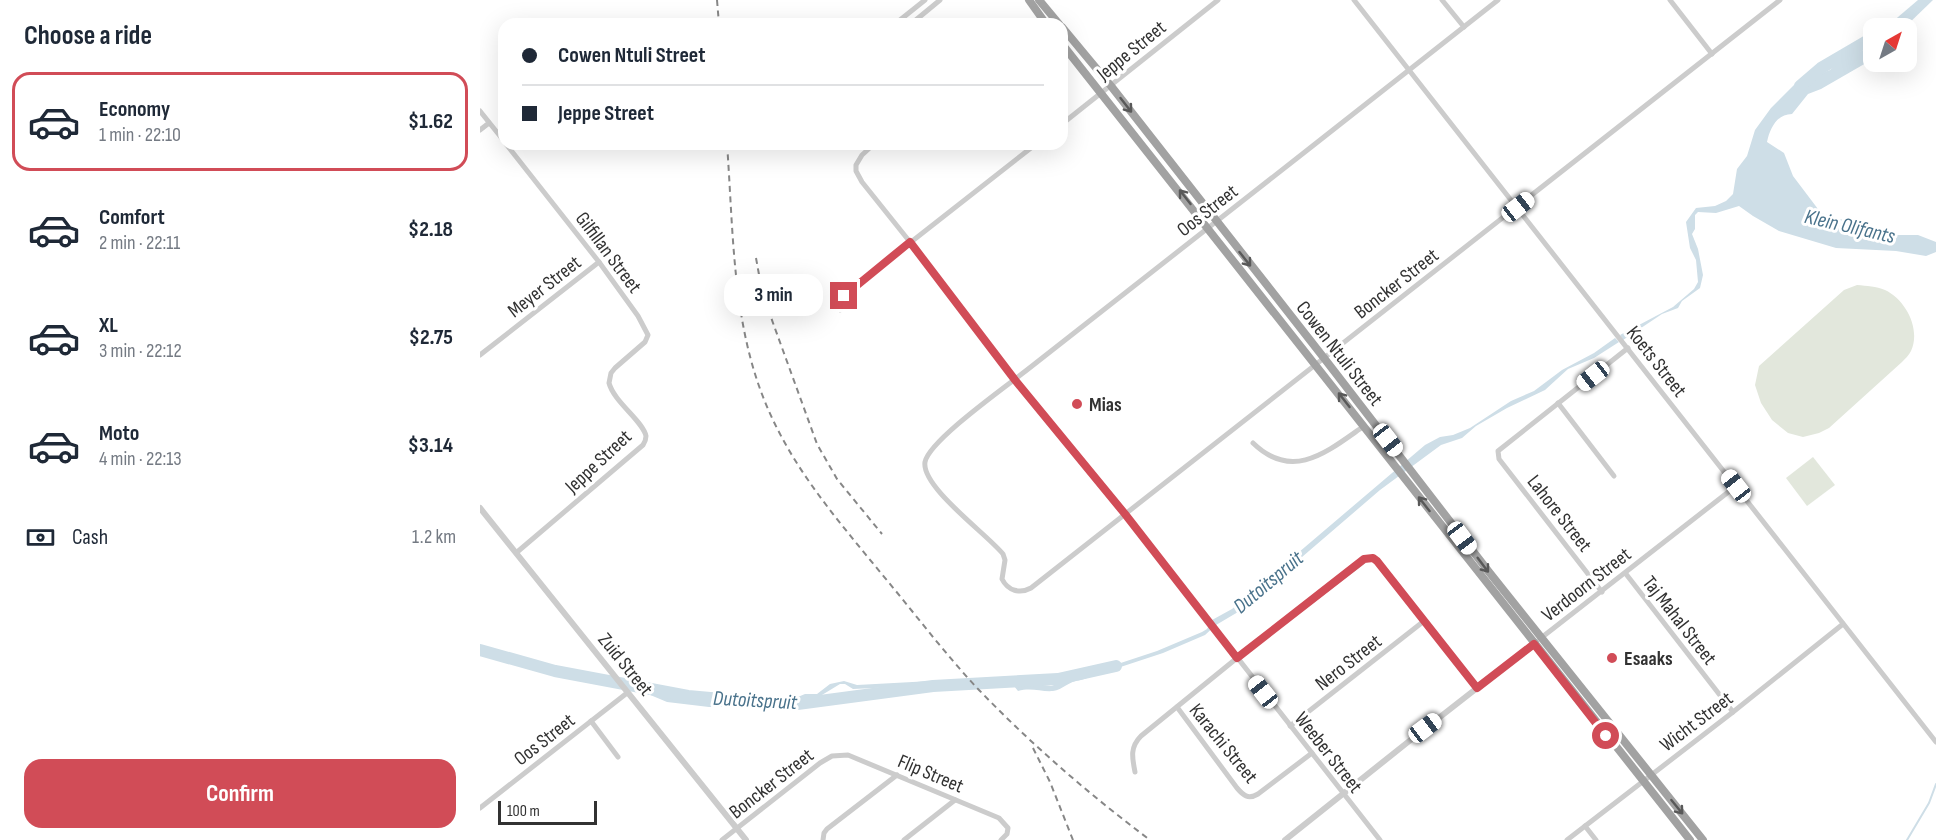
<!DOCTYPE html>
<meta charset="utf-8">
<style>
body{margin:0;font-family:"Sofia Sans Condensed",sans-serif;background:#f6f6f7;color:#1f2937;height:100vh;display:flex;flex-direction:column;font-size:22px;white-space:nowrap}
*{box-sizing:border-box;margin:0}
p{font-size:20px;color:#747a83}
.icon{flex:none;width:33px;height:33px;fill:none;stroke:currentColor;stroke-width:2;stroke-linecap:round;stroke-linejoin:round}
.map{position:relative;flex:1;overflow:hidden}
.drawer{display:flex;flex-direction:column;background:#fff;width:480px}
.drawer>*{flex:none}
.guide{position:absolute;left:18px;top:18px;width:570px;height:132px;border-radius:18px;box-shadow:0 6px 24px #0002;display:grid;align-content:center;height:132px;padding:0 24px;background:#fff}
.needle{width:39px;rotate:39deg}
.tools{position:absolute;left:1383px;top:18px;display:grid;gap:12px}
.tools a{display:grid;place-items:center;width:54px;height:54px;border-radius:12px;background:#fff;box-shadow:0 6px 24px #0002;font-size:30px}
.scale{position:absolute;left:18px;bottom:15px;width:99px;box-sizing:border-box;padding-left:6px;border:3px solid #323232;border-top:0;font-size:16px;line-height:21px;white-space:nowrap;color:#323232;-webkit-text-stroke:4px #fff;paint-order:stroke}
.end{position:absolute;width:27px;height:27px;margin:-14px;border:8px solid #d14c57;background:#fff;box-shadow:0 0 0 3px #fff}
.from{border-radius:50%}
.bubble{position:absolute;height:42px;border-radius:18px;background:#fff;box-shadow:0 6px 24px #0002;font-size:20px;font-weight:700;line-height:42px;text-align:center}
.car{position:absolute;width:18px;height:36px;margin:-18px -9px;border-radius:8px;box-shadow:0 0 4px 2px #0007;background:linear-gradient(#fff 24%,#345 0 40%,#fff 0 76%,#345 0 86%,#fff 0)}
.guide b{display:flex;align-items:center;gap:21px;height:57px;font-size:22px}
.guide b+b{border-top:2px solid #e0e1e3}
.guide i{width:15px;height:15px;background:#1f2937}
ul{padding:0;list-style:none}
li{display:flex;align-items:center;gap:18px;height:99px;margin:0 12px 9px;padding:0 12px;border:3px solid transparent;border-radius:18px}
li div{flex:1}
li b{display:block;font-size:22px}
li em{font-style:normal;font-weight:700}
li.active{border-color:#d14c57}
li>.icon{width:54px;height:54px;stroke-width:1.5}
h2{padding:0 24px;font-size:27px;line-height:72px}
.pay{display:flex;align-items:center;gap:15px;height:66px;padding:0 24px;font-size:22px}
.pay p{margin-inline-start:auto}
.action{display:flex;gap:12px;margin-top:auto;padding:12px 24px}
.action a{flex:1;height:69px;border-radius:18px;background:#d14c57;color:#fff;font-size:24px;font-weight:700;line-height:69px;text-align:center}
main{display:flex;flex:1;min-height:0}
.map>svg:first-child{display:block}
</style>
<main>
<section class="drawer">
<h2>Choose a ride</h2>
<ul>
<li class="active"><svg class="icon" aria-label="car" viewBox="0 0 24 24"><path d="M5 17H2v-5l4-1 3-4h7l3 4 3 1v5h-3M9 17h6M6 11h13"/><circle cx="7" cy="17" r="2"/><circle cx="17" cy="17" r="2"/></svg><div><b>Economy</b><p>1 min · 22:10</p></div><em>$1.62</em></li>
<li><svg class="icon" aria-label="car" viewBox="0 0 24 24"><path d="M5 17H2v-5l4-1 3-4h7l3 4 3 1v5h-3M9 17h6M6 11h13"/><circle cx="7" cy="17" r="2"/><circle cx="17" cy="17" r="2"/></svg><div><b>Comfort</b><p>2 min · 22:11</p></div><em>$2.18</em></li>
<li><svg class="icon" aria-label="car" viewBox="0 0 24 24"><path d="M5 17H2v-5l4-1 3-4h7l3 4 3 1v5h-3M9 17h6M6 11h13"/><circle cx="7" cy="17" r="2"/><circle cx="17" cy="17" r="2"/></svg><div><b>XL</b><p>3 min · 22:12</p></div><em>$2.75</em></li>
<li><svg class="icon" aria-label="car" viewBox="0 0 24 24"><path d="M5 17H2v-5l4-1 3-4h7l3 4 3 1v5h-3M9 17h6M6 11h13"/><circle cx="7" cy="17" r="2"/><circle cx="17" cy="17" r="2"/></svg><div><b>Moto</b><p>4 min · 22:13</p></div><em>$3.14</em></li>
</ul>
<div class="pay"><svg class="icon" aria-label="cash" viewBox="0 0 24 24"><path d="M3 7h18v10H3z"/><circle cx="12" cy="12" r="2"/></svg>Cash<p>1.2 km</p></div>
<div class="action"><a>Confirm</a></div>
</section>
<div class="map">
<svg width="1456" height="840" viewBox="0 0 1456 840">
<rect width="100%" height="100%" fill="#fff"/>
<g fill="#e2e7dc">
<path d="M1377 285C1387 286 1396 286 1405 290 1426 300 1441 329 1431 351 1429 355 1425 359 1422 362L1349 428 1339 433 1323 437 1308 433 1292 420 1281 403 1275 385 1279 366 1364 290Z"/>
<path d="M1333 457 1355 485 1327 506 1306 478Z"/>
</g>
<g fill="#cedee7">
<path d="M1438 0H1453L1424 28H1409L1411 23Z"/>
<path d="M1393 46V59L1341 89 1328 94 1312 114C1297 114 1290 128 1287 142L1304 153 1313 176 1341 213 1405 233 1415 235H1438L1456 242V252L1446 256 1416 251 1356 248 1299 231 1273 216 1259 206 1236 213 1218 212 1215 215V229L1212 234 1218 249 1223 275 1220 288 1202 301 1198 308 1182 314 1143 340 1140 335 1193 307 1214 289 1218 282 1216 260 1210 248 1206 222 1216 208 1235 206 1246 201 1253 194 1257 169 1267 156 1275 130 1291 108 1316 83 1330 74 1337 75 1350 70 1363 59Z"/>
<path d="M1135 338 1139 342 1114 358 1088 369 1065 390 1027 408 996 426 982 438 961 445 900 490 758 612 736 625 725 635 683 653 601 680C588 681 583 690 573 691 561 692 551 687 538 691L534 686 556 684 571 686 677 651 722 632 727 629 732 620 752 609 945 445 960 437 973 435 990 428 1031 401 1054 391 1082 370 1114 353Z"/>
<path d="M153 680 164 682 183 695 205 699 296 706 325 694H337L350 684 364 681 377 685 451 681 452 690 415 687 373 689 365 684H360L337 698H324L310 708 298 709 266 706 229 707 187 702 156 689 149 688 146 682Z"/>
</g>
<g fill="none" stroke-linecap="round" stroke-linejoin="round">
<path stroke="#cedee7" stroke-width="2" d="M1427 840 1449 803 1456 784"/>
<g stroke="#cedee7" stroke-width="12">
<path d="M1320 86 1341 68 1394 37"/>
<path d="M0 650 75 671 208 696 310 705 453 686 578 679 636 666"/>
</g>
<g stroke="#ccc" stroke-width="5">
<path d="M874 0 1456 742"/>
<path d="M962 0 984 27"/>
<path d="M1018 0C863 122 707 245 552 366 531 383 449 440 445 462 441 487 507 534 523 554L525 560 522 579C528 591 540 594 551 588L1300 0"/>
<path d="M1190 0 1232 54"/>
<path d="M415 24 445 0"/>
<path d="M431 24 460 0"/>
<path d="M0 111 24 141"/>
<path d="M582 124 738 0"/>
<path d="M0 130 9 123"/>
<path d="M26 144 119 262 158 316 168 335 165 342 135 368 131 373 129 383C134 402 163 421 166 436 166 440 165 442 163 445L36 553"/>
<path d="M394 144 382 155 376 165V171L382 182 430 242 535 380 645 514 900 840"/>
<path d="M360 310 366 293 556 144"/>
<path d="M0 355 119 262"/>
<path d="M1078 403 1134 476"/>
<path d="M773 443C813 482 848 451 884 426"/>
<path d="M1146 574 1253 712"/>
<path d="M1122 592 1019 459 1018 451 1148 348"/>
<path d="M1061 638 1256 486"/>
<path d="M697 707 757 788C763 795 768 800 778 794L832 753"/>
<path d="M111 721 138 757"/>
<path d="M810 726 944 621"/>
<path d="M655 772C652 757 650 747 661 736L757 658 888 558 897 561 997 689"/>
<path d="M0 808 147 693"/>
<path d="M1105 826 1116 840"/>
<path d="M242 840 340 763 352 756 368 755 519 818 528 828 527 834 521 840"/>
<path d="M343 840 344 833 347 829 417 775"/>
<path d="M424 840 475 800"/>
<path d="M1087 840 1253 712 1363 624"/>
</g>
<g stroke="#ccc" stroke-width="6">
<path d="M0 508 266 840"/>
<path d="M805 840 928 742 1056 642"/>
</g>
<g stroke="#a2a2a2" stroke-width="8">
<path d="M549 0 566 24"/>
<path d="M559 0 579 24"/>
<path d="M582 27 631 86 844 358 1009 572 1223 840"/>
<path d="M582 44 1210 840"/>
</g>
<g stroke="#878787" stroke-width="2" stroke-dasharray="6 4.5" stroke-linecap="butt">
<path d="M237 0 239 24"/>
<path d="M247 144C253 225 252 309 279 386 305 460 352 513 400 572 433 611 464 653 499 690 552 745 610 795 670 840"/>
<path d="M276 258 282 291 293 323 337 444 357 479 402 534"/>
<path d="M553 748 570 782 593 840"/>
</g>
</g>
<defs><path id="oneway-shaft" d="M-6 0H5M1.5-3L5.5 0L1.5 3" fill="none" stroke-width="1.6" stroke-linecap="round" stroke-linejoin="round" transform="scale(1.5)"/></defs>
<g stroke="#595959">
<use href="#oneway-shaft" transform="translate(646 105) rotate(52)"/>
<use href="#oneway-shaft" transform="translate(705 197) rotate(-128)"/>
<use href="#oneway-shaft" transform="translate(765 259) rotate(52)"/>
<use href="#oneway-shaft" transform="translate(864 400) rotate(-128)"/>
<use href="#oneway-shaft" transform="translate(944 504) rotate(-128)"/>
<use href="#oneway-shaft" transform="translate(1003 565) rotate(53)"/>
<use href="#oneway-shaft" transform="translate(1197 807) rotate(51)"/>
</g>
<g fill="none" stroke-linecap="round" stroke-linejoin="round">
<path stroke="#d14c57" stroke-width="8" d="M364 296 430 242 535 380 645 514 757 658 884 559 893 558 897 561 997 688 1054 644 1126 736"/>
</g>
<g fill="#d14c57" stroke="#fff" stroke-width="2">
<circle cx="597" cy="404" r="6"/>
<circle cx="1132" cy="658" r="6"/>
</g>
<g text-anchor="middle" stroke-width="6" stroke-linejoin="round" paint-order="stroke">
<g font-size="20" fill="#323232" stroke="#fff">
<text transform="translate(651 50) rotate(-39)" y="7">Jeppe Street</text>
<text transform="translate(727 210) rotate(-38)" y="7">Oos Street</text>
<text transform="translate(129 252) rotate(53)" y="7">Gilfillan Street</text>
<text transform="translate(916 283) rotate(-38)" y="7">Boncker Street</text>
<text transform="translate(64 286) rotate(-38)" y="7">Meyer Street</text>
<text transform="translate(860 353) rotate(52)" y="7">Cowen Ntuli Street</text>
<text transform="translate(1177 361) rotate(52)" y="7">Koets Street</text>
<text transform="translate(118 461) rotate(-43)" y="7">Jeppe Street</text>
<text transform="translate(1080 513) rotate(52)" y="7">Lahore Street</text>
<text transform="translate(1106 584) rotate(-38)" y="7">Verdoorn Street</text>
<text transform="translate(1200 620) rotate(52)" y="7">Taj Mahal Street</text>
<text transform="translate(868 662) rotate(-38)" y="7">Nero Street</text>
<text transform="translate(146 664) rotate(51)" y="7">Zuid Street</text>
<text transform="translate(1216 721) rotate(-37)" y="7">Wicht Street</text>
<text transform="translate(64 739) rotate(-38)" y="7">Oos Street</text>
<text transform="translate(744 743) rotate(51)" y="7">Karachi Street</text>
<text transform="translate(849 752) rotate(52)" y="7">Weeber Street</text>
<text transform="translate(451 773) rotate(23)" y="7">Flip Street</text>
<text transform="translate(291 783) rotate(-38)" y="7">Boncker Street</text>
</g>
<g font-size="20" font-weight="bold" fill="#323232" stroke="#fff" text-anchor="start">
<text x="609" y="411">Mias</text>
<text x="1144" y="665">Esaaks</text>
</g>
<g font-size="21" font-style="italic" fill="#49728b" stroke="#fff">
<text transform="translate(1370 226) rotate(13)" y="7">Klein Olifants</text>
<text transform="translate(788 582) rotate(-40)" y="7">Dutoitspruit</text>
<text transform="translate(275 700) rotate(3)" y="7">Dutoitspruit</text>
</g>
</g>
</svg>
<div class="tools">
<a><svg class="needle" viewBox="-14 -14 28 28"><path d="M0-13l5 13h-10z" fill="#e53935"/><path d="M0 13l5-13h-10z" fill="#747a83"/></svg></a>
</div>
<div class="scale">100 m</div>
<i class="end from" style="left:1126px;top:736px"></i>
<i class="end" style="left:364px;top:296px"></i>
<div class="bubble" style="left:244px;top:274px;width:99px">3 min</div>
<i class="car" style="left:1038px;top:207px;rotate:52deg"></i>
<i class="car" style="left:1113px;top:376px;rotate:232deg"></i>
<i class="car" style="left:908px;top:440px;rotate:142deg"></i>
<i class="car" style="left:1256px;top:486px;rotate:322deg"></i>
<i class="car" style="left:982px;top:538px;rotate:143deg"></i>
<i class="car" style="left:783px;top:692px;rotate:322deg"></i>
<i class="car" style="left:945px;top:728px;rotate:53deg"></i>
<div class="guide">
<b><i class="from"></i>Cowen Ntuli Street</b>
<b><i></i>Jeppe Street</b>
</div>
</div>
</main>
